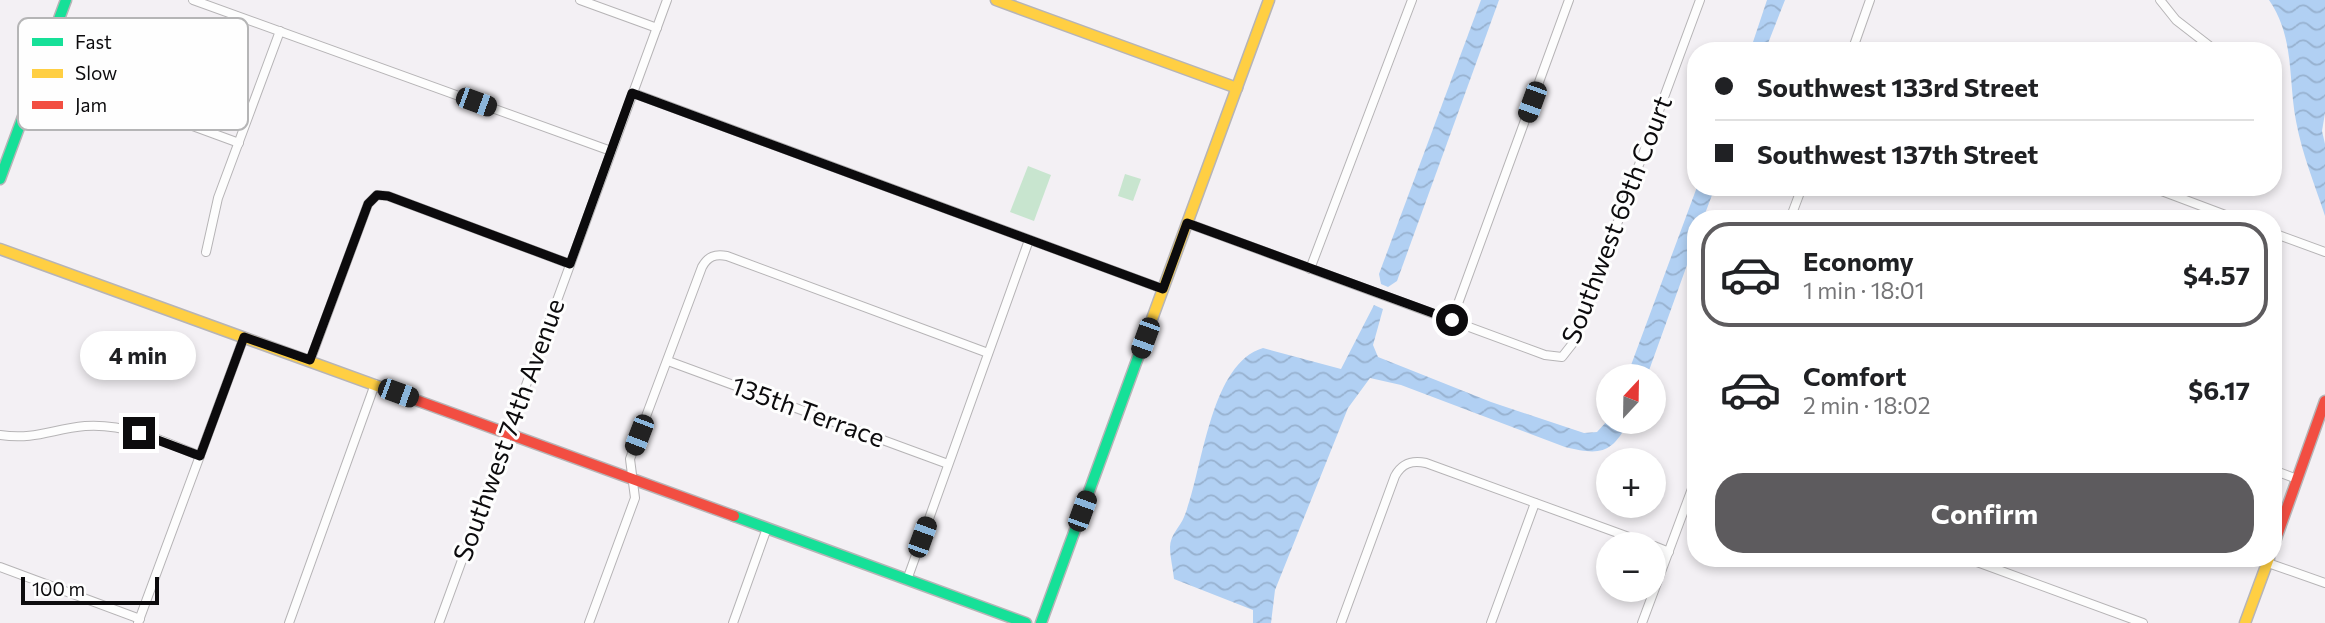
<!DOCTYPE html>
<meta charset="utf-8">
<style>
body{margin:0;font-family:Commissioner,sans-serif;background:#f6f6f6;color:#202124;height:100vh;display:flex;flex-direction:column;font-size:26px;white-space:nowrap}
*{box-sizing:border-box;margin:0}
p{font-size:23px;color:#757577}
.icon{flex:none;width:38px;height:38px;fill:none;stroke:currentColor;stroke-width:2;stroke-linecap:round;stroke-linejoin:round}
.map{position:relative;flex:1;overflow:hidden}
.sheet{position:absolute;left:1687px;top:210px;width:595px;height:357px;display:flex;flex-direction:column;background:#fff;border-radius:28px;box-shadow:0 4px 10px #0003}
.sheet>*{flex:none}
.hud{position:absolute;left:1687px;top:42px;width:595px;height:154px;border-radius:28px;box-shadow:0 4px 10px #0003;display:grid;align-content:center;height:154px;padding:0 28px;background:#fff}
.needle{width:46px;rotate:22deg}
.buttons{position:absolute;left:1596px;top:364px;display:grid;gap:14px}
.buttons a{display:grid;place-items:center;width:70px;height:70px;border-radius:50%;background:#fff;box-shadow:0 4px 10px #0003;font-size:35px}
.scale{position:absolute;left:21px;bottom:18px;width:138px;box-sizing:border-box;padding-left:7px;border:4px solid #0c0b0d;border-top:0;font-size:19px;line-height:24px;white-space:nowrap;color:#0c0b0d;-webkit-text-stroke:5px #fefefe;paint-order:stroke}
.end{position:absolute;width:32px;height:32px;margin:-16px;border:9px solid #0c0b0d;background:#fff;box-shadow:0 0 0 4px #fff}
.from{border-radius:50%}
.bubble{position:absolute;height:49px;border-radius:24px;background:#fff;box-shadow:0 4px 10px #0003;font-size:23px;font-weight:700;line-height:49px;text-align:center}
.car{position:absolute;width:21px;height:42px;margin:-21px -10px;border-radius:9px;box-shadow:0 0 5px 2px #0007;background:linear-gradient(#222 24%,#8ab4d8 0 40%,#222 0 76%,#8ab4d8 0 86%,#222 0)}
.hud b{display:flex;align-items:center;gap:24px;height:66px;font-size:26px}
.hud b+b{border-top:2px solid #e0e0e0}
.hud i{width:18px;height:18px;background:#202124}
ul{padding:12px 0 0;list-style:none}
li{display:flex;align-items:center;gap:21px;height:105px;margin:0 14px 10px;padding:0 14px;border:4px solid transparent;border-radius:28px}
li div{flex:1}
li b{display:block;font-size:26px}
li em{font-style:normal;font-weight:700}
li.current{border-color:#5d5b5e}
li>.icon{width:63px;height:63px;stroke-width:1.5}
.action{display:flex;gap:14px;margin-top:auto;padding:14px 28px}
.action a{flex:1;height:80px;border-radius:28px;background:#5d5b5e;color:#fff;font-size:28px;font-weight:700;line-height:80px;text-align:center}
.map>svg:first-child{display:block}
</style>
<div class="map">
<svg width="2325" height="623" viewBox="0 0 2325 623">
<defs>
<pattern id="water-waves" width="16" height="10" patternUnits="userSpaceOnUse" patternTransform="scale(1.75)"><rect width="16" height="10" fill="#b1d0f3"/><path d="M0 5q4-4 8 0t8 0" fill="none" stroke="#97b1cf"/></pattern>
</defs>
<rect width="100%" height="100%" fill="#f3f0f4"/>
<g fill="#c8e5cf">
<path d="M1028 166 1051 175 1034 221 1010 212Z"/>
<path d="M1125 174 1141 179 1133 201 1118 196Z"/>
</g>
<g fill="url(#water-waves)">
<path d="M1481 0H1499L1397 281 1388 287 1381 284 1379 274Z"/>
<path d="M1767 0H1785L1765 51H1750Z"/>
<path d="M2269 0H2325V113L2322 131 2325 144V216C2315 185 2302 154 2296 121 2288 79 2295 38 2269 0Z"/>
<path d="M1697 187H1715L1703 219H1696V240L1647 376H1627Z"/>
<path d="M1374 305 1383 309 1373 345 1378 357 1491 402 1584 433 1597 432 1608 420 1628 422C1612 455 1598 455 1565 447L1401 385 1370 378 1348 408 1275 590 1271 623H1253V610L1174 579C1173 568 1170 557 1170 547 1170 535 1180 527 1184 517 1203 472 1209 364 1263 348L1341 369Z"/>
</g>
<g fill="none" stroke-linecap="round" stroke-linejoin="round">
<g stroke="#b6b4b6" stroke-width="10">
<g id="street">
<path d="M193 0 611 151"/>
<path d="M580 0 657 28"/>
<path d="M2160 0 2176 20 2216 51"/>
<path d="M1852 51 1870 0"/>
<path d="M40 70 239 143"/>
<path d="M633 93 1163 289"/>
<path d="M2151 187 2236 219"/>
<path d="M1790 219 1802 187"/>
<path d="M1187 223 1545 355 1562 357 1573 343 1700 0"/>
<path d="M2273 233 2325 252"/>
<path d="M206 252 218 198 280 31"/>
<path d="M1310 269 1412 0"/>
<path d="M1452 320 1569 0"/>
<path d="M310 361 368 204 377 195 388 196 570 264"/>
<path d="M668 361 948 464"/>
<path d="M0 435C36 440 52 429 85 426 125 423 164 441 200 456"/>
<path d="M2273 470 2297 479"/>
<path d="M1654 546 1669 552"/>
<path d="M1966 558 2143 623"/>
<path d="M2268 563 2325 583"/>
<path d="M0 567 140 619"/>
<path d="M907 580 1029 240"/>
<path d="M138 623 244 337"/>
<path d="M289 623 375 384"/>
<path d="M439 623 667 0"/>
<path d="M589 623 635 498 630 459 702 267C708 256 715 254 727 256L988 353"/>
<path d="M733 623 767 528"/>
<path d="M1341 623 1395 476C1402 463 1412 460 1426 463L1648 544"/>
<path d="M1491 623 1535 503"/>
<path d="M1642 623 1696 478"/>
</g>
</g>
<g stroke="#b6b4b6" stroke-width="13">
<g id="fast">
<path d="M0 179 66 0"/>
<path d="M734 516 1026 623"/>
<path d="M1041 623 1141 349"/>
</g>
</g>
<g stroke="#b6b4b6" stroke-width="13">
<g id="slow">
<path d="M996 0 1237 88"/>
<path d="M0 249 413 399"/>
<path d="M1141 349 1269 0"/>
<path d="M2245 623 2269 558"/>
</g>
</g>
<g stroke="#b6b4b6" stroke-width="13">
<g id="jam">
<path d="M413 399 734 516"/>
<path d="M2273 547 2325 401"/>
</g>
</g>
<use href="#street" stroke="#fdfdfd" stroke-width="8"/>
<use href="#fast" stroke="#16e098" stroke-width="10"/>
<use href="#slow" stroke="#ffcf43" stroke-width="10"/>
<use href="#jam" stroke="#f24e42" stroke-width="10"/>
</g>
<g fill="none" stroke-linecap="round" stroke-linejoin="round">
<path stroke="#0c0b0d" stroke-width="9" d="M139 433 200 456 244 337 310 360 368 204 377 195 388 196 570 264 632 93 1163 289 1187 223 1452 320"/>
</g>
<g text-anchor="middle" stroke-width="6" stroke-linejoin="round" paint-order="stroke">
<g font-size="26" fill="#0c0b0d" stroke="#fefefe">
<text transform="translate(1617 220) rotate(-69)" y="9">Southwest 69th Court</text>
<text transform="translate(808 412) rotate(20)" y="9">135th Terrace</text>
<text transform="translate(509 430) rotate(-70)" y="9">Southwest 74th Avenue</text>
</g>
</g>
<rect x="18" y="18" width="230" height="112" rx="10" fill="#fefefe" stroke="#b5b5b6" stroke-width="2"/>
<rect x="32" y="38" width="31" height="8" fill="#16e098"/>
<rect x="32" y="69" width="31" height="9" fill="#ffcf43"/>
<rect x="32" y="101" width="31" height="8" fill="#f24e42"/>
<g font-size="19" fill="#0c0b0d">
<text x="75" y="49">Fast</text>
<text x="75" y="80">Slow</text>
<text x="75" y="112">Jam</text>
</g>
</svg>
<div class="buttons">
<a><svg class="needle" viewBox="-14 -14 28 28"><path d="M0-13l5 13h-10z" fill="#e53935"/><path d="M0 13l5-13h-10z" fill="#757577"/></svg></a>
<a>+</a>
<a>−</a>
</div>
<div class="scale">100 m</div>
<i class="end from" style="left:1452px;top:320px"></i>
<i class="end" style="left:139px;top:433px"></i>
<div class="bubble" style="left:80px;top:331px;width:116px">4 min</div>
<i class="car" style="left:476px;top:102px;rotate:110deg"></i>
<i class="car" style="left:1532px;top:102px;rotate:200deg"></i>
<i class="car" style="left:1145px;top:338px;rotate:200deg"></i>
<i class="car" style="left:398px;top:393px;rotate:110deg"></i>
<i class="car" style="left:639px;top:435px;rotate:201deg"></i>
<i class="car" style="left:1082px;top:511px;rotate:20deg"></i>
<i class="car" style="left:922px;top:537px;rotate:20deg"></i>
<div class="hud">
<b><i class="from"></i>Southwest 133rd Street</b>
<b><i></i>Southwest 137th Street</b>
</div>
<section class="sheet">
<ul>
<li class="current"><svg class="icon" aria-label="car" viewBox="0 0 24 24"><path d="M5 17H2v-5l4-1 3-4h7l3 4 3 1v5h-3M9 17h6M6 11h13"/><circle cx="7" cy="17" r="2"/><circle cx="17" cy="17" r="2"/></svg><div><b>Economy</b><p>1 min · 18:01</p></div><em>$4.57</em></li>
<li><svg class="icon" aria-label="car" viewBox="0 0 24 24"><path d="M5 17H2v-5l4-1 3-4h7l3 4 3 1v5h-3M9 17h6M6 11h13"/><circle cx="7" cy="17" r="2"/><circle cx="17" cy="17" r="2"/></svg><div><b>Comfort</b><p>2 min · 18:02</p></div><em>$6.17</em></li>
</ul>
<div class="action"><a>Confirm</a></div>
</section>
</div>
